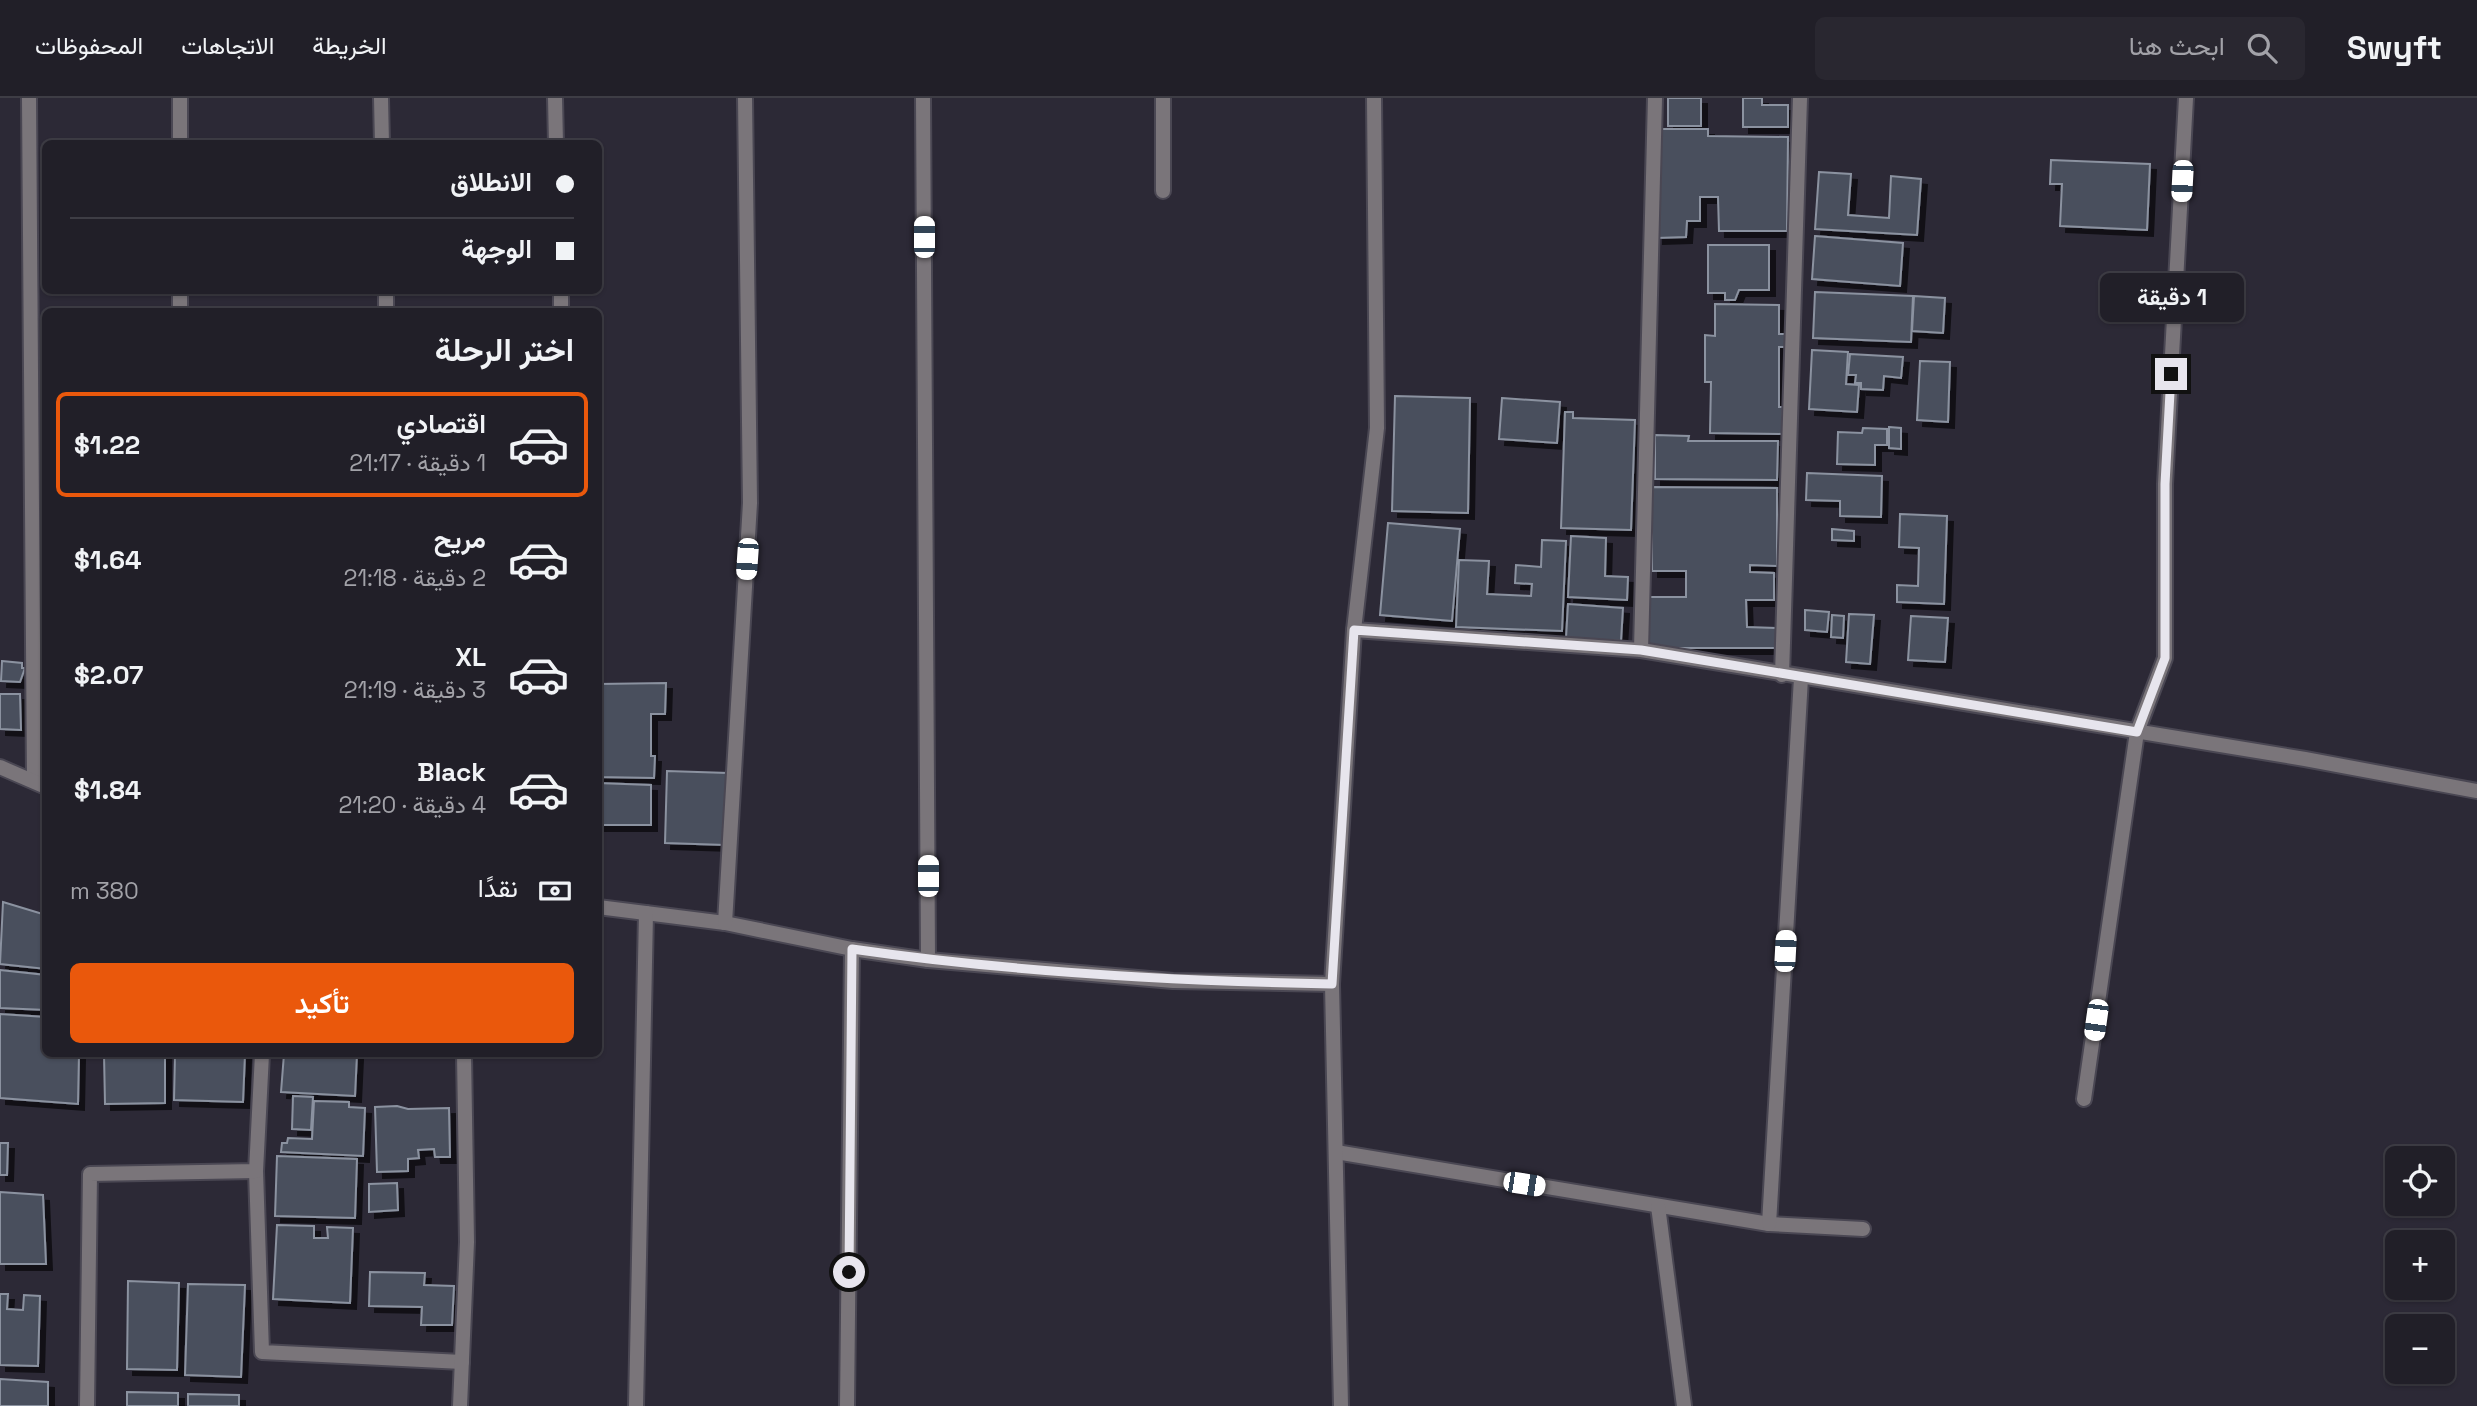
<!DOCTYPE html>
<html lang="ar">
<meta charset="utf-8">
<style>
body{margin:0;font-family:"Space Grotesk",Vazirmatn,sans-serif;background:#292730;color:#f1f3f6;direction:rtl;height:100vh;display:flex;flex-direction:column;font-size:26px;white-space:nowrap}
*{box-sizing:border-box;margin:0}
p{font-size:23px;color:#a2a2a8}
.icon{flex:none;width:38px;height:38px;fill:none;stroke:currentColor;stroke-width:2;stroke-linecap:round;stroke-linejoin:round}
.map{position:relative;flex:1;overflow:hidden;direction:ltr}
.side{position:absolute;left:42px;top:210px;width:560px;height:749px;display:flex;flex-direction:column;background:#211f28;border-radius:10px;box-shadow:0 2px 5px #0004,0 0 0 2px #3e3d45;direction:rtl}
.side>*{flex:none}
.banner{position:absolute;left:42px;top:42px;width:560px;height:154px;border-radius:10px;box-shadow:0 2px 5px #0004,0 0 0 2px #3e3d45;direction:rtl;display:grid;align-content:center;height:154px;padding:0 28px;background:#211f28}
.controls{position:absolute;left:2385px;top:1048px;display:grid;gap:14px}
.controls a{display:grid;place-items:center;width:70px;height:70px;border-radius:10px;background:#211f28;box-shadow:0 2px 5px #0004,0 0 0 2px #3e3d45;font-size:35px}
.end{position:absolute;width:32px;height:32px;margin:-16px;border:9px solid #e7e5ed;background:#111;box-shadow:0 0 0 4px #111}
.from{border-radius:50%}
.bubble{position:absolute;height:49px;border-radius:10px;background:#211f28;box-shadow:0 2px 5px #0004,0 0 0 2px #3e3d45;font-size:23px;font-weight:600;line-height:49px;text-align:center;direction:rtl}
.car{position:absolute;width:21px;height:42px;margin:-21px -10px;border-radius:9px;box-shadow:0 0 5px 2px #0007;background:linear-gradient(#fff 24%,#345 0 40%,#fff 0 76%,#345 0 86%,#fff 0)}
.banner b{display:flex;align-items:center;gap:24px;height:66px;font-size:26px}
.banner b+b{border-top:2px solid #3e3d45}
.banner i{width:18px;height:18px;background:#f1f3f6}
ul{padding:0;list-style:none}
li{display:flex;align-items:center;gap:21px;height:105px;margin:0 14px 10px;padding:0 14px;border:4px solid transparent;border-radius:10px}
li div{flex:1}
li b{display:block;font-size:26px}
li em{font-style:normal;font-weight:600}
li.current{border-color:#ea580c}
li>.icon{width:63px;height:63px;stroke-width:1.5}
h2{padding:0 28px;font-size:32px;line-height:84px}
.pay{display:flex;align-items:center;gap:18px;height:77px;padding:0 28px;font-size:26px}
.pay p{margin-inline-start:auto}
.cta{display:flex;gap:14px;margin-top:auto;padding:14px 28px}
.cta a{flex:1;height:80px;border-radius:10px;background:#ea580c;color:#fff;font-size:28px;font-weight:600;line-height:80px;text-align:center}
header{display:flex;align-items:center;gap:42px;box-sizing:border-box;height:98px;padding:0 35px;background:#211f28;border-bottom:2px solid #3e3d45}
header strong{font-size:33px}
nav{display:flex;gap:38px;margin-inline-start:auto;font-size:24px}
.search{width:490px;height:63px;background:#292730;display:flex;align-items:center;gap:18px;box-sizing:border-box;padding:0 24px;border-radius:10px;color:#a2a2a8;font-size:26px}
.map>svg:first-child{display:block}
</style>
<header>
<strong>Swyft</strong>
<div class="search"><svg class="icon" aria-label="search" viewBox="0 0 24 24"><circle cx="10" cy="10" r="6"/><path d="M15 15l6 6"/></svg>ابحث هنا</div>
<nav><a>الخريطة</a><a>الاتجاهات</a><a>المحفوظات</a></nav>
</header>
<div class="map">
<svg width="2477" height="1308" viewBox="0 0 2477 1308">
<defs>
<filter id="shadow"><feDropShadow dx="6" dy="6" stdDeviation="0" flood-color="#0009"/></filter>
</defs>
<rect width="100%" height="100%" fill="#2c2936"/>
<g fill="#4a505d" stroke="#8b92a0" stroke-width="2" filter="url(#shadow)">
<rect x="1668" y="0" width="33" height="28"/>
<path d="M1743 0H1762V7H1788V29H1743Z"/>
<path d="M1659 31H1708V38L1788 39 1787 133H1719L1718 99H1700V123H1687L1686 139 1657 140Z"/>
<path d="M2051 62 2150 66 2147 132 2060 128 2062 86H2050Z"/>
<path d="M1819 74 1851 76 1848 117 1889 120 1891 78 1921 81 1917 137 1815 131Z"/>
<path d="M1815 138 1903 145 1900 188 1812 181Z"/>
<path d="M1708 147H1769V192H1739L1735 202H1725V195H1708Z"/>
<path d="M1815 194 1913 198 1911 244 1813 240Z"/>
<path d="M1914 198 1945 200 1943 235 1912 233Z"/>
<path d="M1715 206 1779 207V236H1785V249H1779V309H1783L1782 336 1710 335 1711 284H1705V237L1715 238Z"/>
<path d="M1812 252 1848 254 1846 286 1859 287 1857 314 1809 311Z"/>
<path d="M1850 256 1903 259 1901 280 1884 278 1883 292 1861 291V285H1855L1856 277H1848Z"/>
<path d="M1920 263 1950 264 1948 324 1917 322Z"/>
<path d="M1395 298 1470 300 1468 415 1392 413Z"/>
<path d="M1502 300 1560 304 1557 345 1499 341Z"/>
<path d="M1565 314H1573V320L1635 322 1631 432 1561 430Z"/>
<path d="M1889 329 1901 330V351L1889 350Z"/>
<path d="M1863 330 1887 331V347H1875V367L1837 366 1838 334 1862 335Z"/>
<path d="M1655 337 1689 338 1688 343H1778L1777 382 1655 381Z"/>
<path d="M1807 375 1882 378 1881 419 1840 418V403L1806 402Z"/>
<path d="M1652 389 1777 390V468L1750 467V474L1774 475V502H1746L1747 529 1776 530V550H1644V499H1686V473H1652Z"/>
<path d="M1900 416 1947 418 1944 506 1897 504V487L1918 488 1919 450 1899 449Z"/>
<path d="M1388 425 1460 431 1452 523 1380 517Z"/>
<path d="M1832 431 1854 433V443L1832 442Z"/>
<path d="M1571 438 1606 440 1605 478 1628 479 1627 502 1568 499Z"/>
<path d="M1542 442 1566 443 1562 533 1456 529 1459 462 1489 463 1487 496 1531 498 1532 486 1515 485 1516 467 1541 469Z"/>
<path d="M1568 506 1623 510 1621 543 1566 540Z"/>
<path d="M1805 512 1829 514 1827 534 1805 532Z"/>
<path d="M1849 516 1874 517 1870 566 1846 564Z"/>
<path d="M1832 517 1844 518 1843 540 1831 539Z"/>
<path d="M1911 518 1948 520 1945 564 1908 562Z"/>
<path d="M2 563 22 565V570H25L20 584 1 583Z"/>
<path d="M666 585 665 616H651V658H655L654 680 598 679V586Z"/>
<path d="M0 596H20L21 632 0 631Z"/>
<path d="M667 673 728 675 725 747 665 745Z"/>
<path d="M598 685 651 687V727H598Z"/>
<path d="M3 804 46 817V871L0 866Z"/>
<path d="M0 872 46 877V912L0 910Z"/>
<path d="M0 916 46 919V956H79L78 1006 0 1000Z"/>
<path d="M104 956H165V1005L105 1006Z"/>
<path d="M175 956H245L243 1004 174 1002Z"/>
<path d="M284 956H357L355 998 281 994Z"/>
<path d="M293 998 313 999 311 1032 292 1031Z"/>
<path d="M314 1003 349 1004V1009L365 1010 363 1058 281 1054 282 1045H287L288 1040 312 1041Z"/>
<path d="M397 1008 408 1011 449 1010 450 1059H435L434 1051 418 1052 419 1060 408 1061V1073L377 1074 375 1009Z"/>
<path d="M0 1045H8L7 1077H0Z"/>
<path d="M277 1058 357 1061 355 1120 275 1118Z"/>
<path d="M397 1085 398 1112 369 1114V1086Z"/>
<path d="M0 1094 43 1097 46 1166H0Z"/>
<path d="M277 1127 314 1128V1140H328L327 1129 353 1130 350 1205 273 1201Z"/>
<path d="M370 1174 425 1175 424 1187 454 1188 452 1227H421L422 1209 369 1208Z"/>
<path d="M128 1183 179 1185 177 1272 127 1271Z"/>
<path d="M188 1186 245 1187 241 1279 185 1277Z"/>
<path d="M0 1196H8L7 1211 23 1212 24 1197 40 1198 38 1268 0 1267Z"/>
<path d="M0 1281 48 1284V1308H0Z"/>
<path d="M127 1294 178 1295V1308H127Z"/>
<path d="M188 1296 239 1297V1308H188Z"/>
</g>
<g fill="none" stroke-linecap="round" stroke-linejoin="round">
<g stroke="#4a4753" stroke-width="18">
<g id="street">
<path d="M29 0 34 683"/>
<path d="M180 0V46"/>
<path d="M381 0 382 46"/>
<path d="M555 0 556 46"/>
<path d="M923 0 928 862"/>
<path d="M1163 93V0"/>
<path d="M180 192V214"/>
<path d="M386 192V214"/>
<path d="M561 192V214"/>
<path d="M1354 532 1641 552 2305 661 2477 693"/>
<path d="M1641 552 1655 0"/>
<path d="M1782 577 1800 0"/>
<path d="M0 669 46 689"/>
<path d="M598 809 725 825 852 851 928 862 1173 883 1332 886"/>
<path d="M725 825 750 405 745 0"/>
<path d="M2084 1001 2137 634 2165 560V386L2186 0"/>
<path d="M1336 1054 1769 1126 1863 1131"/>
<path d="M256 1073 262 1254 462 1264"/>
<path d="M1658 1108 1684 1308"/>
<path d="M1769 1126 1801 580"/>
<path d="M87 1308 90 1076 256 1073 262 956"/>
<path d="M460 1308 467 1144 464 956"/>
<path d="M636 1308 646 815"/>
<path d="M847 1308 852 851"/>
<path d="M1341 1308 1332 886 1354 532 1377 330 1374 0"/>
</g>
</g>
<use href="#street" stroke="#7a757a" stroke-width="14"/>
</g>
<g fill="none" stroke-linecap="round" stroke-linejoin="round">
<path stroke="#e7e5ed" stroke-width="9" d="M849 1174 852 851C1011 874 1171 883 1332 886L1354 532 1641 552 2137 634 2165 560V386L2171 276"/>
</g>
</svg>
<div class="controls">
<a><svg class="icon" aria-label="locate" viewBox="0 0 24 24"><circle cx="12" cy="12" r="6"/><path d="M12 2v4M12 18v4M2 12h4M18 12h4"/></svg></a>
<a>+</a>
<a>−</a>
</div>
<i class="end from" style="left:849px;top:1174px"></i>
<i class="end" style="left:2171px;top:276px"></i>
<div class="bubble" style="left:2100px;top:175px;width:144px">1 دقيقة</div>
<i class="car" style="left:2182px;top:83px;rotate:183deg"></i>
<i class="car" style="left:924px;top:139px;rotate:0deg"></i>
<i class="car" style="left:747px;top:461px;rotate:184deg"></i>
<i class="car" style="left:928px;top:778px;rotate:0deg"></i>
<i class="car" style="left:1785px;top:853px;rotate:3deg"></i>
<i class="car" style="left:2096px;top:922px;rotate:188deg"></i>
<i class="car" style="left:1524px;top:1086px;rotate:99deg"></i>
<div class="banner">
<b><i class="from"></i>الانطلاق</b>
<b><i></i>الوجهة</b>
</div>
<section class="side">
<h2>اختر الرحلة</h2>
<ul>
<li class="current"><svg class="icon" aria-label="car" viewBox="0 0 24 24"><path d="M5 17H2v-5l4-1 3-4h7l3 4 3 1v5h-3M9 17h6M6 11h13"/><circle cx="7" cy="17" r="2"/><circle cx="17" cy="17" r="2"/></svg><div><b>اقتصادي</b><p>1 دقيقة · 21:17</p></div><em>$1.22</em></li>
<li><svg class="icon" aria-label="car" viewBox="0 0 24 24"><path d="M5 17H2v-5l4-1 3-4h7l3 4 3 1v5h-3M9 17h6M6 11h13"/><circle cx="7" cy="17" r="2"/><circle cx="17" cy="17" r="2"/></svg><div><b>مريح</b><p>2 دقيقة · 21:18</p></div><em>$1.64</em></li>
<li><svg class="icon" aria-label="car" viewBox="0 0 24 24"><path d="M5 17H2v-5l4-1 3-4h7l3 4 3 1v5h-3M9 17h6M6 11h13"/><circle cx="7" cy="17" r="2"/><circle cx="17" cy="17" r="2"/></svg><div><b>XL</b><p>3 دقيقة · 21:19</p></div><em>$2.07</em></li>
<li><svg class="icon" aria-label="car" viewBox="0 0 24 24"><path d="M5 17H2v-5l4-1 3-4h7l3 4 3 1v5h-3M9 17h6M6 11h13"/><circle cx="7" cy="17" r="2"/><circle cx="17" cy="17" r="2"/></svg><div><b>Black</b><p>4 دقيقة · 21:20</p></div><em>$1.84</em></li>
</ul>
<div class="pay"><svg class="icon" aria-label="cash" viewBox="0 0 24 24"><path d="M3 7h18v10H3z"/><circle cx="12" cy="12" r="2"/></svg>نقدًا<p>380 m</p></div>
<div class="cta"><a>تأكيد</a></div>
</section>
</div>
